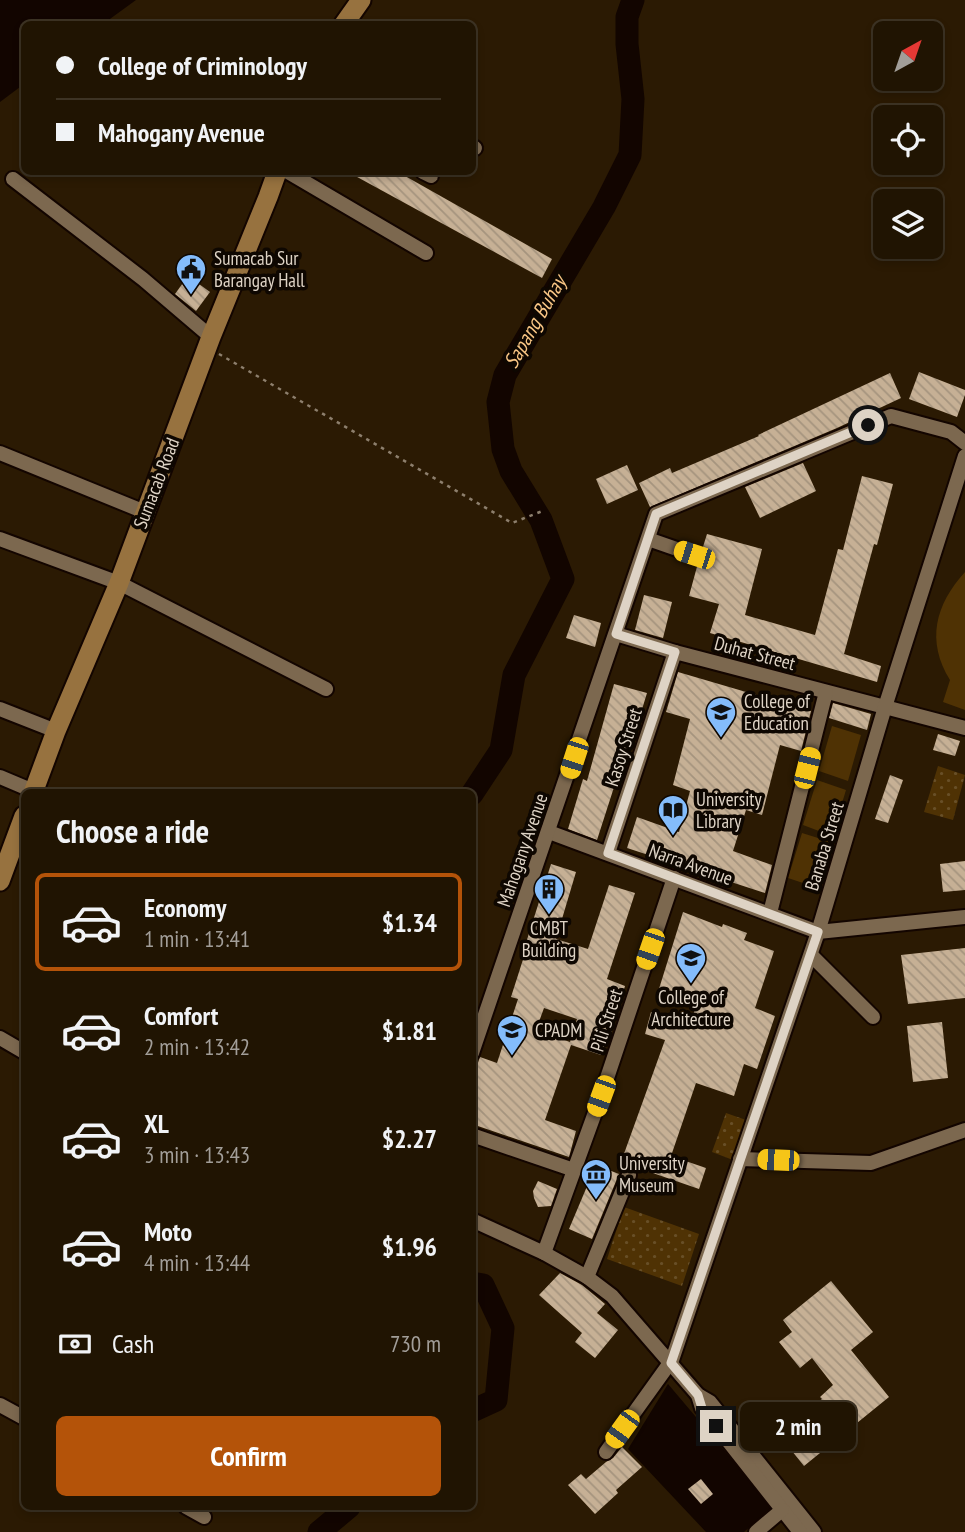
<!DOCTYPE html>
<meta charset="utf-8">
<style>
body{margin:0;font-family:"PT Sans Narrow",sans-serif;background:#281d0c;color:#f1f3f6;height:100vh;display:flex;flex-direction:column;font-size:26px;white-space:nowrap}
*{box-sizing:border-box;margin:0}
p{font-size:23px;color:#a29e99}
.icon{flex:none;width:38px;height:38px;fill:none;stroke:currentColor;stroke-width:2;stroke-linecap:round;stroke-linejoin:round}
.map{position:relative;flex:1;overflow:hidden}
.drawer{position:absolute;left:21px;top:789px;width:455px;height:721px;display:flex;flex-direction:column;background:#201402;border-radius:10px;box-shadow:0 4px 10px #0003,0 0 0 2px #3d3324}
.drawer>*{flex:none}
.guide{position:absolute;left:21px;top:21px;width:455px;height:154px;border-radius:10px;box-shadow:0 4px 10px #0003,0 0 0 2px #3d3324;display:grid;align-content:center;height:154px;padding:0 35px;background:#201402}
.needle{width:46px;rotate:40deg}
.buttons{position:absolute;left:873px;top:21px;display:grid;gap:14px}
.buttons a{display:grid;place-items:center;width:70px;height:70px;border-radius:10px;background:#201402;box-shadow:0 4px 10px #0003,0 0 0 2px #3d3324;font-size:35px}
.end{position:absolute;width:32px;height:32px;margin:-16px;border:9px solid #ded3c5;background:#111;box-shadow:0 0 0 4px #111}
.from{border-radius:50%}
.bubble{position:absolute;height:49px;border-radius:10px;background:#201402;box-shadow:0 4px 10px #0003,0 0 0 2px #3d3324;font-size:23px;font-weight:800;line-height:49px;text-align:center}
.car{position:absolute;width:21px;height:42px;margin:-21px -10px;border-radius:9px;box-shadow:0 0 5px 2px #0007;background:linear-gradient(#f5c518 24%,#345 0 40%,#f5c518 0 76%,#345 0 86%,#f5c518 0)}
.guide b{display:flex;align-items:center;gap:24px;height:66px;font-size:26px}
.guide b+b{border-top:2px solid #3d3324}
.guide i{width:18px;height:18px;background:#f1f3f6}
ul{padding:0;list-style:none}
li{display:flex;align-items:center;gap:21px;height:98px;margin:0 14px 10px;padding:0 21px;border:4px solid transparent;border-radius:10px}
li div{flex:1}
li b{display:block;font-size:26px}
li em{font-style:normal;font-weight:800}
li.selected{border-color:#b45309}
li>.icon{width:63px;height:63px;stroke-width:1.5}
h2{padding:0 35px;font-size:32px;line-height:84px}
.pay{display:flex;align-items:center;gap:18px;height:77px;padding:0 35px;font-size:26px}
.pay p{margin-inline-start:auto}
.button{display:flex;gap:14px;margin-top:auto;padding:14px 35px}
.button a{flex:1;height:80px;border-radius:10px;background:#b45309;color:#fff;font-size:28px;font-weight:800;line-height:80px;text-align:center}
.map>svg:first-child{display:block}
</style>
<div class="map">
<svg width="965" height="1532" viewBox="0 0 965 1532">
<defs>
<pattern id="park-dots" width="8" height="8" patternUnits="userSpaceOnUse" patternTransform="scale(1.75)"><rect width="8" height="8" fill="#4f3204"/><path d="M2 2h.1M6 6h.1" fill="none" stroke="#684f27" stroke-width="1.8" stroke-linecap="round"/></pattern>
<pattern id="building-back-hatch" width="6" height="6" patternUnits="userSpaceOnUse" patternTransform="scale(1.75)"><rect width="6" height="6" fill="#c6b095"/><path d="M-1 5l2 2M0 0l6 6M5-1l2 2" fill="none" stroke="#a5947e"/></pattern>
</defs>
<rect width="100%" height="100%" fill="#2b1a03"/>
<g fill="url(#park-dots)">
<path d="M938 766 965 775 953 820 924 812Z"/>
<path d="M726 1113 746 1120 733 1160 712 1152Z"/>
<path d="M624 1207 699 1234 682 1286 607 1259Z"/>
</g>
<g fill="#4f3204">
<path d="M965 572V710L943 702 950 680C926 641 935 605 965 572Z"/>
<path d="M832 726 861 735 848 781 819 771Z"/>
<path d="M817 780 846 790 832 836 803 825Z"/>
<path d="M802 833 831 842 818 888 788 878Z"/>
</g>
<g fill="#120500">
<path d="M0 0H136L103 24H24V84L0 102Z"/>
<path d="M668 1384 772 1507 744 1532H706L628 1449Z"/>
</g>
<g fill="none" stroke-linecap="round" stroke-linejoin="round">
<g stroke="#120500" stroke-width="23">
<path d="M472 794 501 750 514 675 563 579 541 520 511 471 503 449 498 402 505 375 604 207 630 155 633 99 627 44V17L633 0"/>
<path d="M472 1283 483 1285 503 1328 496 1400 472 1411"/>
<path d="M319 1532 349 1507"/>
</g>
</g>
<g fill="url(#building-back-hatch)" fill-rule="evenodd">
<path d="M348 172H398L552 259 542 278Z"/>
<path d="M188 276 210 292 196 311 175 294Z"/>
<path d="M919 372 965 390V395L957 417 909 399Z"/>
<path d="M890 373 901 398 837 428 650 507 639 483 670 468 672 473 759 436 758 435Z"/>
<path d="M803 463 816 491 760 518 745 487Z"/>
<path d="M627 465 638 490 607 504 596 479Z"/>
<path d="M862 476 893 484 877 545 874 544 844 654 881 666 877 682 710 633 719 604 689 596 698 563 703 557 702 550 707 534 762 549 745 615 815 635 838 549 843 550Z"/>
<path d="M644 595 672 602 663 638 635 630Z"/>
<path d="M574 615 601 623 595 647 566 638Z"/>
<path d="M678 672 811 711 801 751 780 745 762 815 746 810 733 851 772 865 765 893 627 848 637 817 679 832 690 791 673 785 690 719 666 712Z"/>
<path d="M614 684 647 693 632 742 629 741 618 782 616 781 597 840 568 829 583 779 587 781Z"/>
<path d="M833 703 871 714 867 730 829 718Z"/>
<path d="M938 734 960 741 955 756 933 750Z"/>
<path d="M890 775 903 780 888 823 875 819Z"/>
<path d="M965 861V890L943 892 940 864Z"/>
<path d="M551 864 576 872 556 939 588 949 609 885 635 893 607 979 625 986 609 1040 606 1039 601 1055 571 1045 545 1120 576 1131 569 1157 472 1124V1099L478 1079 473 1077 480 1057 497 1063 518 999 511 997 527 947 525 946ZM544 1008 577 1019 570 1042 536 1030Z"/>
<path d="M683 912 722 927 723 924 747 933 744 940 774 951 755 1008 775 1016 757 1069 744 1064 734 1096 696 1083 671 1156 706 1168 699 1189 621 1162 665 1040 645 1034 651 1012 690 1024 697 1003 658 992Z"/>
<path d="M965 948V998L908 1004 901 955Z"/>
<path d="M942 1022 948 1078 913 1082 907 1026Z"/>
<path d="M596 1165 619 1174 592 1239 569 1229Z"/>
<path d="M538 1181 557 1189 551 1206 538 1207 534 1198 533 1191Z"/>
<path d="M560 1273 582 1285 605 1304 597 1313 618 1330 595 1358 575 1342 582 1333 539 1295Z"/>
<path d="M831 1281 873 1332 851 1350 889 1397 804 1466 779 1435 822 1399 820 1397 833 1385 812 1358 800 1368 779 1342 792 1332 783 1320Z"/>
<path d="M622 1447 642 1467 616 1490 618 1493 595 1514 568 1485 581 1474 586 1479 606 1462 613 1458Z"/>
<path d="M701 1479 713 1494 701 1504 688 1489Z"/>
</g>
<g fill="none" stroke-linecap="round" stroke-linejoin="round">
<g stroke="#130500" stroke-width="18">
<g id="minor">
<path d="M472 146 475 148"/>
<path d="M288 172 426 253"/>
<path d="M423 172 431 176"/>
<path d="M13 179 143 279 211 337"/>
<path d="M0 453 145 512"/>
<path d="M0 539 119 583 326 689"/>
<path d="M648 539 694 555"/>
<path d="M616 634 675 652 965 728"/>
<path d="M0 709 56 731"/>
<path d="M0 777 38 793"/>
<path d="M549 832 818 932 965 917"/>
<path d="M608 853 675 652"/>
<path d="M770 913 826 692"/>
<path d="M811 955 873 1017"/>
<path d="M0 1038 24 1052"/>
<path d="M472 1053 656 514 891 416 951 432 965 443"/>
<path d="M472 1135 574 1170"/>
<path d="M740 1159 871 1163 965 1130"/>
<path d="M472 1220 544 1253 587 1277 612 1296 698 1395 710 1402 814 1532"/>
<path d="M544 1253 601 1096 674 878"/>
<path d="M587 1277 629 1175"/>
<path d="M698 1395 702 1408 800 1532"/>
<path d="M0 1405 24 1418"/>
<path d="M606 1452 672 1360 818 932 885 707 965 456"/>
<path d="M186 1507 204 1517"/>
<path d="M756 1532 782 1510"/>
</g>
</g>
<g stroke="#130500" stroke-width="23">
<g id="major">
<path d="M344 24 361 0"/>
<path d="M33 793 56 731 119 583 211 337 268 197 277 172"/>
<path d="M0 881 24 816"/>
</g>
</g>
<path stroke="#8d7f6d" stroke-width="2.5" stroke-dasharray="3.5 5" stroke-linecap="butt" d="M219 354 512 523 545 510"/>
<use href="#minor" stroke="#7c684f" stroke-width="14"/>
<use href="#major" stroke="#97723f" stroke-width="19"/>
</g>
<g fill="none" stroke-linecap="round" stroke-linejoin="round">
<path stroke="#ded3c5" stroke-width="9" d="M716 1426 702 1408 698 1395 671 1363 818 932 608 853 675 652 616 634 656 514 868 425"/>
</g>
<defs>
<g id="civic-pin" transform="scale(1.575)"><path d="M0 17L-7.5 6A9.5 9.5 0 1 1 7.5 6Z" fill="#84bcfb" stroke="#0e0701"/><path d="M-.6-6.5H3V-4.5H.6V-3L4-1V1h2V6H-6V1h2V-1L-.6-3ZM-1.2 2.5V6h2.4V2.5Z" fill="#111"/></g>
<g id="university-pin" transform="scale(1.575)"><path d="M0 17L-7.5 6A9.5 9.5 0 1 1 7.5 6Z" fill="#84bcfb" stroke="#0e0701"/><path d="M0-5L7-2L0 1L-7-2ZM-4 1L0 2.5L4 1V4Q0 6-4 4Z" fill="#111"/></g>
<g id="library-pin" transform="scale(1.575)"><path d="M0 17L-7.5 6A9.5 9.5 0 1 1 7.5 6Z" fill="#84bcfb" stroke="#0e0701"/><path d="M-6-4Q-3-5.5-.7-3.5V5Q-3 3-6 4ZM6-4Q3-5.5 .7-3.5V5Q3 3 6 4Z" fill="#111"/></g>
<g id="building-pin" transform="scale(1.575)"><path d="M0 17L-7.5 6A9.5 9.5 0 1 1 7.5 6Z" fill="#84bcfb" stroke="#0e0701"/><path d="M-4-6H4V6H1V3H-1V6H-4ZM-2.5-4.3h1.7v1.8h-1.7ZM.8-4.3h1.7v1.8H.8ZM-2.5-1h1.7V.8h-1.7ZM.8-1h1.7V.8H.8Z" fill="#111"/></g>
<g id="museum-pin" transform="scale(1.575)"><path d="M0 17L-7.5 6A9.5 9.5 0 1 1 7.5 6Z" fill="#84bcfb" stroke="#0e0701"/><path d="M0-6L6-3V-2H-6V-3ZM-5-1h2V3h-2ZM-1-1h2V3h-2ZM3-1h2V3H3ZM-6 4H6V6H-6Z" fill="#111"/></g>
</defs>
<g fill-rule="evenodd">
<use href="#civic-pin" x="191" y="269"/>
<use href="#university-pin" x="721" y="712"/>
<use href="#library-pin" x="673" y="810"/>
<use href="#building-pin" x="549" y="889"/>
<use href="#university-pin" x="691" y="958"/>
<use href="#university-pin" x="512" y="1030"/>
<use href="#museum-pin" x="596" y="1174"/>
</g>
<g text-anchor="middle" stroke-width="7" stroke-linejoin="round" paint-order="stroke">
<g font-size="19" fill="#ded3c5" stroke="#0e0701" text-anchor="start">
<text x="214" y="265">Sumacab Sur<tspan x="214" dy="22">Barangay Hall</tspan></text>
<text x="744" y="708">College of<tspan x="744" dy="22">Education</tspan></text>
<text x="696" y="806">University<tspan x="696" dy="22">Library</tspan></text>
<text x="549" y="935" text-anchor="middle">CMBT<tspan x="549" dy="22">Building</tspan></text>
<text x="691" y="1004" text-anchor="middle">College of<tspan x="691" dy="22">Architecture</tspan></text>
<text x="535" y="1037">CPADM</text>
<text x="619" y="1170">University<tspan x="619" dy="22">Museum</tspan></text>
</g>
<g font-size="19" fill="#ded3c5" stroke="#0e0701">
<text transform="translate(156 483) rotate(-69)" y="7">Sumacab Road</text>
<text transform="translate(755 653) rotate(15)" y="7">Duhat Street</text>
<text transform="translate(623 747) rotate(-72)" y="7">Kasoy Street</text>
<text transform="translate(824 846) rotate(-73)" y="7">Banaba Street</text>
<text transform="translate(522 850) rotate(-71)" y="7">Mahogany Avenue</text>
<text transform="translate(691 864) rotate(20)" y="7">Narra Avenue</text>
<text transform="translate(606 1020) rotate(-72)" y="7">Pili Street</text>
</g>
<g font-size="21" font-style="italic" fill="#f8c584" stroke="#0e0701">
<text transform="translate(535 322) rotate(-60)" y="7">Sapang Buhay</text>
</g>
</g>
</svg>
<div class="buttons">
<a><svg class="needle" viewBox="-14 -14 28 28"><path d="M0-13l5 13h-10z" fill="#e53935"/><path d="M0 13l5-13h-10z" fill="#a29e99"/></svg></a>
<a><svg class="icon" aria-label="locate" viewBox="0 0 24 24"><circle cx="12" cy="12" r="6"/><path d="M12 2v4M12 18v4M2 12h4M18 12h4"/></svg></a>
<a><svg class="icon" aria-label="layers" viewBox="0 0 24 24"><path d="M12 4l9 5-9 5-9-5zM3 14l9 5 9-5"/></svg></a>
</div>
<i class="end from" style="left:868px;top:425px"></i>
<i class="end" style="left:716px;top:1426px"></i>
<div class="bubble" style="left:740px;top:1402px;width:116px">2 min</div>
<i class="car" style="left:694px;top:555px;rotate:288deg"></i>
<i class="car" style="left:574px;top:758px;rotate:198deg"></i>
<i class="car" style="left:807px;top:768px;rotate:14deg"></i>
<i class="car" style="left:650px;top:949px;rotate:199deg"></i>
<i class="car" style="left:601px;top:1096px;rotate:200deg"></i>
<i class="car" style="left:778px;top:1160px;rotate:272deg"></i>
<i class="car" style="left:622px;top:1429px;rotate:216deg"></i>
<div class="guide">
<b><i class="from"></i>College of Criminology</b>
<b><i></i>Mahogany Avenue</b>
</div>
<section class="drawer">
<h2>Choose a ride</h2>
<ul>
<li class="selected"><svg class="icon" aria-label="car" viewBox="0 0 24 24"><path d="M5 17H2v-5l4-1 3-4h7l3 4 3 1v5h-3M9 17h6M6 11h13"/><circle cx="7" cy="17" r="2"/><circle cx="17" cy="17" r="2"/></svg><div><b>Economy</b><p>1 min · 13:41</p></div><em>$1.34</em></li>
<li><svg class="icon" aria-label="car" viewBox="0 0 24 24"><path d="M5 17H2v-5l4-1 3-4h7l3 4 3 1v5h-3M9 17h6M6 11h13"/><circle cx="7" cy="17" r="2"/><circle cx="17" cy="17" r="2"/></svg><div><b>Comfort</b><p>2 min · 13:42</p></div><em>$1.81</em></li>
<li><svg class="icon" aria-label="car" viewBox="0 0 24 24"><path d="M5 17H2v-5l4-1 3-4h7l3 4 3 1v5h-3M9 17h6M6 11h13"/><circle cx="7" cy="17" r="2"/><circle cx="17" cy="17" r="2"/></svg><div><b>XL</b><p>3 min · 13:43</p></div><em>$2.27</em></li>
<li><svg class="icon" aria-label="car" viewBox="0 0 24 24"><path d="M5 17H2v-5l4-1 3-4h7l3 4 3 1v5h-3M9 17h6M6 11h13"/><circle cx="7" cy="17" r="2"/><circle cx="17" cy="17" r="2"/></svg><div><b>Moto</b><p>4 min · 13:44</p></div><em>$1.96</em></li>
</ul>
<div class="pay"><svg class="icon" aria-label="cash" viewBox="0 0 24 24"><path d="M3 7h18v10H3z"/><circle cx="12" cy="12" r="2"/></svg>Cash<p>730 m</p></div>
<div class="button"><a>Confirm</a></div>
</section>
</div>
